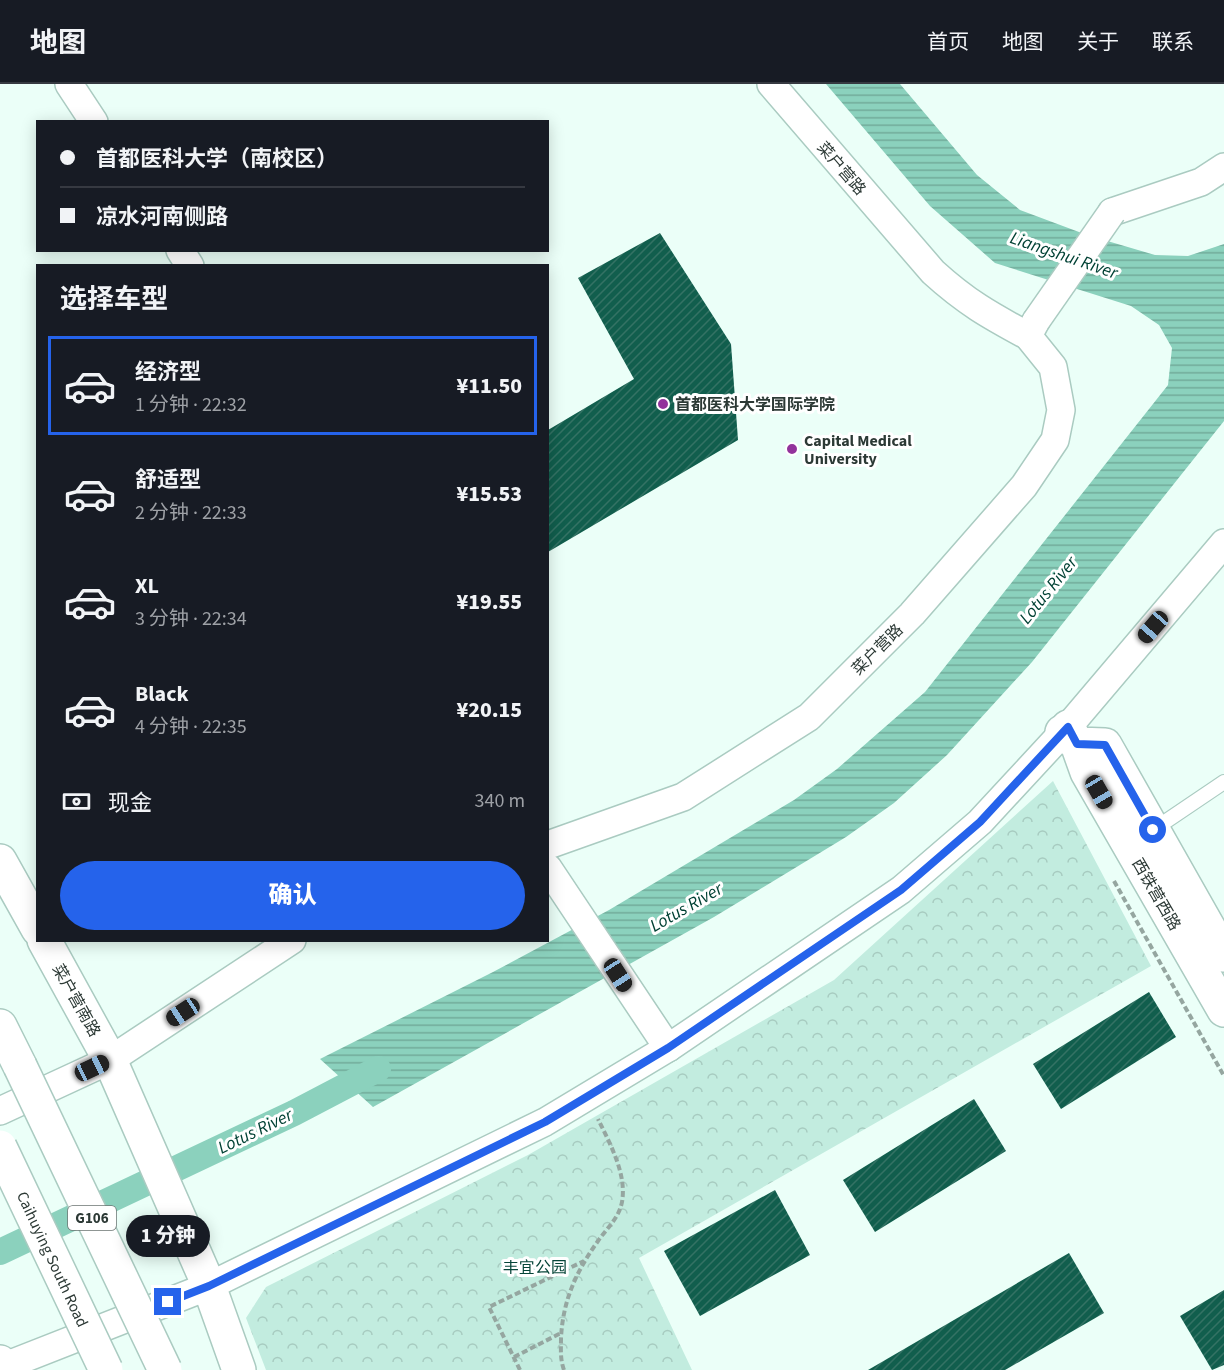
<!DOCTYPE html>
<html lang="zh">
<meta charset="utf-8">
<style>
body{margin:0;font-family:"Source Sans 3","Noto Sans SC",sans-serif;background:#242831;color:#f1f3f6;height:100vh;display:flex;flex-direction:column;font-size:22px;white-space:nowrap}
*{box-sizing:border-box;margin:0}
p{font-size:20px;color:#9ea1a6}
.icon{flex:none;width:33px;height:33px;fill:none;stroke:currentColor;stroke-width:2;stroke-linecap:round;stroke-linejoin:round}
.map{position:relative;flex:1;overflow:hidden}
.side{position:absolute;left:36px;top:180px;width:513px;height:678px;display:flex;flex-direction:column;background:#171b24;border-radius:0px;box-shadow:0 3px 15px #0003}
.side>*{flex:none}
.top-card{position:absolute;left:36px;top:36px;width:513px;height:132px;border-radius:0px;box-shadow:0 3px 15px #0003;display:grid;align-content:center;height:132px;padding:0 24px;background:#171b24}
.end{position:absolute;width:27px;height:27px;margin:-14px;border:8px solid #2563eb;background:#fff;box-shadow:0 0 0 3px #fff}
.from{border-radius:50%}
.bubble{position:absolute;height:42px;border-radius:21px;background:#171b24;box-shadow:0 3px 15px #0003;font-size:20px;font-weight:800;line-height:42px;text-align:center}
.car{position:absolute;width:18px;height:36px;margin:-18px -9px;border-radius:8px;box-shadow:0 0 4px 2px #0007;background:linear-gradient(#222 24%,#8ab4d8 0 40%,#222 0 76%,#8ab4d8 0 86%,#222 0)}
.top-card b{display:flex;align-items:center;gap:21px;height:57px;font-size:22px}
.top-card b+b{border-top:2px solid #363941}
.top-card i{width:15px;height:15px;background:#f1f3f6}
ul{padding:0;list-style:none}
li{display:flex;align-items:center;gap:18px;height:99px;margin:0 12px 9px;padding:0 12px;border:3px solid transparent;border-radius:0px}
li div{flex:1}
li b{display:block;font-size:22px}
li em{font-style:normal;font-weight:800}
li.selected{border-color:#2563eb}
li>.icon{width:54px;height:54px;stroke-width:1.5}
h2{padding:0 24px;font-size:27px;line-height:72px}
.pay{display:flex;align-items:center;gap:15px;height:66px;padding:0 24px;font-size:22px}
.pay p{margin-inline-start:auto}
.action{display:flex;gap:12px;margin-top:auto;padding:12px 24px}
.action a{flex:1;height:69px;border-radius:36px;background:#2563eb;color:#fff;font-size:24px;font-weight:800;line-height:69px;text-align:center}
header{display:flex;align-items:center;gap:36px;box-sizing:border-box;height:84px;padding:0 30px;background:#171b24;border-bottom:2px solid #363941}
header strong{font-size:28px}
nav{display:flex;gap:33px;margin-inline-start:auto;font-size:21px}
.map>svg:first-child{display:block}
</style>
<header>
<strong>地图</strong>
<nav><a>首页</a><a>地图</a><a>关于</a><a>联系</a></nav>
</header>
<div class="map">
<svg width="1224" height="1286" viewBox="0 0 1224 1286">
<defs>
<pattern id="park-crowns" width="20" height="18" patternUnits="userSpaceOnUse" patternTransform="scale(1.5)"><rect width="20" height="18" fill="#c2ecdf"/><path d="M2 6a3 3 0 1 1 6 0M12 15a3 3 0 1 1 6 0" fill="none" stroke="#a7cbc0"/></pattern>
<pattern id="water-rules" width="6" height="5" patternUnits="userSpaceOnUse" patternTransform="scale(1.5)"><rect width="6" height="5" fill="#8bd1bd"/><path d="M0 2.5h6" fill="none" stroke="#72ab9a"/></pattern>
<pattern id="building-hatch" width="6" height="6" patternUnits="userSpaceOnUse" patternTransform="scale(1.5)"><rect width="6" height="6" fill="#115e4d"/><path d="M-1 1l2-2M0 6l6-6M5 7l2-2" fill="none" stroke="#347264"/></pattern>
</defs>
<rect width="100%" height="100%" fill="#ebfff8"/>
<path fill="url(#park-crowns)" d="M1053 697 1151 882 639 1174 692 1286H266L246 1234 266 1203 528 1071 834 896Z"/>
<path fill="url(#water-rules)" d="M826 0H900L977 91 1020 126 1087 151 1155 171 1188 172 1224 160V337L1032 578 947 671 894 719 846 753 714 833 373 1023 320 975 493 888 609 826 794 716 837 685 925 608 1168 301 1172 264 1159 241 1131 222 995 179 930 122Z"/>
<g fill="none" stroke-linecap="round" stroke-linejoin="round">
<path stroke="#8bd1bd" stroke-width="26" d="M0 1168 294 1029 378 985"/>
</g>
<g fill="url(#building-hatch)">
<path d="M660 149 731 260 738 356 548 468V346L634 295 578 194Z"/>
<path d="M1149 908 1176 953 1061 1025 1033 980Z"/>
<path d="M974 1015 1006 1067 875 1148 843 1096Z"/>
<path d="M775 1106 810 1171 700 1232 664 1167Z"/>
<path d="M1069 1169 1104 1229 1005 1286H868Z"/>
<path d="M1224 1206V1281L1212 1286 1180 1232Z"/>
</g>
<g fill="none" stroke-linecap="round" stroke-linejoin="round">
<g stroke="#aacbc1" stroke-width="16">
<path id="lane" d="M1153 746 1224 698"/>
</g>
<g stroke="#aacbc1" stroke-width="30">
<g id="street">
<path d="M69 0 94 38"/>
<path d="M771 0 933 188C966 218 989 231 1028 252L1036 237"/>
<path d="M1112 128 1201 98 1224 83"/>
<path d="M180 166 190 182"/>
<path d="M548 761 683 713 809 633 912 530 1024 402 1055 356 1061 326 1053 283 1028 252"/>
<path d="M548 784 668 964"/>
<path d="M0 1027 110 976 292 856"/>
<path d="M0 1284 209 1202 545 1038 668 964 901 806 980 738 1068 643 1224 459"/>
</g>
</g>
<g stroke="#aacbc1" stroke-width="36">
<g id="secondary">
<path d="M1068 643 1077 660 1105 661 1224 871"/>
<path d="M1062 648 1077 660 1087 688 1224 926"/>
<path d="M0 777 38 845"/>
<path d="M44 856 110 976 209 1202 239 1286"/>
<path d="M0 1278 4 1286"/>
</g>
</g>
<g stroke="#aacbc1" stroke-width="36">
<path id="highway" d="M0 942 20 982"/>
</g>
<g stroke="#95a6a0" stroke-width="4" stroke-dasharray="6 3" stroke-linecap="butt">
<path d="M1114 797 1224 992"/>
<path d="M514 1273 561 1249"/>
<path d="M520 1286 489 1223 584 1177"/>
<path d="M564 1286C560 1275 561 1266 561 1254 563 1216 576 1188 598 1157 607 1144 619 1134 622 1118 627 1090 610 1060 598 1035"/>
</g>
<use href="#lane" stroke="#fff" stroke-width="14"/>
<use href="#street" stroke="#fff" stroke-width="27"/>
<use href="#secondary" stroke="#fff" stroke-width="33"/>
<use href="#highway" stroke="#fff" stroke-width="33"/>
<g stroke="#aacbc1" stroke-width="30" stroke-linecap="butt">
<path id="street-bridge" d="M1036 237 1112 128"/>
</g>
<g stroke="#aacbc1" stroke-width="36" stroke-linecap="butt">
<g id="highway-bridge">
<path d="M20 982 165 1286"/>
<path d="M0 1063 106 1286"/>
</g>
</g>
<use href="#street-bridge" stroke="#fff" stroke-width="27"/>
<use href="#highway-bridge" stroke="#fff" stroke-width="33"/>
</g>
<g fill="none" stroke-linecap="round" stroke-linejoin="round">
<path stroke="#2563eb" stroke-width="8" d="M168 1218 209 1202 545 1038 668 964 901 806 980 738 1068 643 1077 660 1105 661 1153 746"/>
</g>
<g fill="#92339c" stroke="#fff" stroke-width="2">
<circle cx="663" cy="320" r="6"/>
<circle cx="792" cy="365" r="6"/>
</g>
<g text-anchor="middle" stroke-width="6" stroke-linejoin="round" paint-order="stroke">
<rect fill="#fff" stroke="#6b7472" stroke-width="1.5" x="68" y="1122" width="48" height="24" rx="4.5"/>
<g font-size="15" font-weight="bold" fill="#2c3935">
<text x="92" y="1139">G106</text>
</g>
<g font-size="16" fill="#2c3935" stroke="#fff">
<text transform="translate(842 84) rotate(49)" y="6">菜户营路</text>
<text transform="translate(877 565) rotate(-45)" y="6">菜户营路</text>
<text transform="translate(1157 810) rotate(60)" y="6">西铁营西路</text>
<text transform="translate(77 916) rotate(61)" y="6">菜户营南路</text>
<text transform="translate(53 1175) rotate(65)" y="6">Caihuying South Road</text>
</g>
<g font-size="16" font-weight="bold" fill="#2c3935" stroke="#fff" text-anchor="start">
<text x="675" y="326">首都医科大学国际学院</text>
<text x="804" y="362">Capital Medical<tspan x="804" dy="18">University</tspan></text>
</g>
<g font-size="16" fill="#064538" stroke="#fff">
<text x="535" y="1189">丰宜公园</text>
</g>
<g font-size="18" font-style="italic" fill="#004134" stroke="#fff">
<text transform="translate(1064 171) rotate(19)" y="6">Liangshui River</text>
<text transform="translate(1048 506) rotate(-51)" y="6">Lotus River</text>
<text transform="translate(686 823) rotate(-30)" y="6">Lotus River</text>
<text transform="translate(255 1047) rotate(-26)" y="6">Lotus River</text>
</g>
</g>
</svg>
<i class="end from" style="left:1153px;top:746px"></i>
<i class="end" style="left:168px;top:1218px"></i>
<div class="bubble" style="left:126px;top:1131px;width:84px">1 分钟</div>
<i class="car" style="left:1153px;top:543px;rotate:221deg"></i>
<i class="car" style="left:1099px;top:708px;rotate:150deg"></i>
<i class="car" style="left:618px;top:891px;rotate:147deg"></i>
<i class="car" style="left:183px;top:928px;rotate:237deg"></i>
<i class="car" style="left:92px;top:984px;rotate:65deg"></i>
<div class="top-card">
<b><i class="from"></i>首都医科大学（南校区）</b>
<b><i></i>凉水河南侧路</b>
</div>
<section class="side">
<h2>选择车型</h2>
<ul>
<li class="selected"><svg class="icon" aria-label="car" viewBox="0 0 24 24"><path d="M5 17H2v-5l4-1 3-4h7l3 4 3 1v5h-3M9 17h6M6 11h13"/><circle cx="7" cy="17" r="2"/><circle cx="17" cy="17" r="2"/></svg><div><b>经济型</b><p>1 分钟 · 22:32</p></div><em>¥11.50</em></li>
<li><svg class="icon" aria-label="car" viewBox="0 0 24 24"><path d="M5 17H2v-5l4-1 3-4h7l3 4 3 1v5h-3M9 17h6M6 11h13"/><circle cx="7" cy="17" r="2"/><circle cx="17" cy="17" r="2"/></svg><div><b>舒适型</b><p>2 分钟 · 22:33</p></div><em>¥15.53</em></li>
<li><svg class="icon" aria-label="car" viewBox="0 0 24 24"><path d="M5 17H2v-5l4-1 3-4h7l3 4 3 1v5h-3M9 17h6M6 11h13"/><circle cx="7" cy="17" r="2"/><circle cx="17" cy="17" r="2"/></svg><div><b>XL</b><p>3 分钟 · 22:34</p></div><em>¥19.55</em></li>
<li><svg class="icon" aria-label="car" viewBox="0 0 24 24"><path d="M5 17H2v-5l4-1 3-4h7l3 4 3 1v5h-3M9 17h6M6 11h13"/><circle cx="7" cy="17" r="2"/><circle cx="17" cy="17" r="2"/></svg><div><b>Black</b><p>4 分钟 · 22:35</p></div><em>¥20.15</em></li>
</ul>
<div class="pay"><svg class="icon" aria-label="cash" viewBox="0 0 24 24"><path d="M3 7h18v10H3z"/><circle cx="12" cy="12" r="2"/></svg>现金<p>340 m</p></div>
<div class="action"><a>确认</a></div>
</section>
</div>
